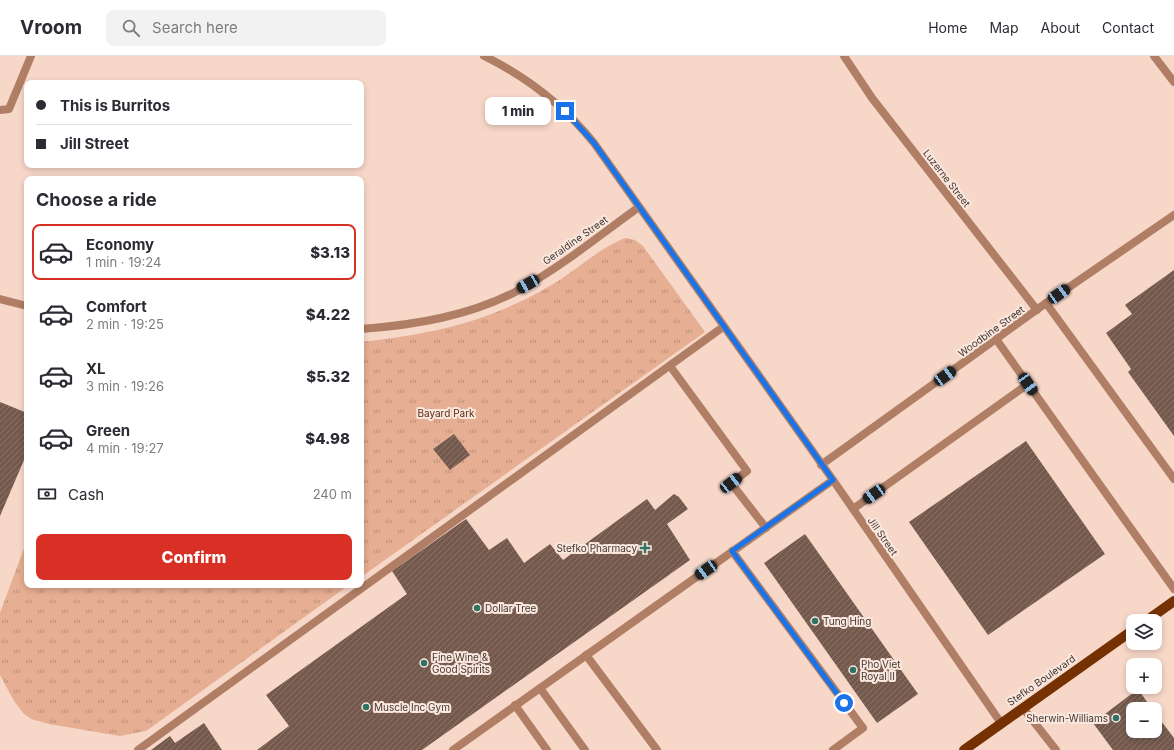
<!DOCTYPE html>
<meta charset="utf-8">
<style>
body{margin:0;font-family:Inter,sans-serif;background:#f2f2f3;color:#2b2b33;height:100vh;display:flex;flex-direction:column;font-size:15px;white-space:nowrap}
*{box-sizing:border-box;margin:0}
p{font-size:13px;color:#7c7c81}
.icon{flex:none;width:22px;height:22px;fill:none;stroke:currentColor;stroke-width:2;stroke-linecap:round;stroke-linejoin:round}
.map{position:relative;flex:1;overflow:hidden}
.sheet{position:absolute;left:24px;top:120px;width:340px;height:412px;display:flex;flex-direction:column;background:#fff;border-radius:8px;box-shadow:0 2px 6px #0003}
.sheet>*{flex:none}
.hud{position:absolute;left:24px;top:24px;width:340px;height:88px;border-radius:8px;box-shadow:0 2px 6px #0003;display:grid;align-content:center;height:88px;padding:0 12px;background:#fff}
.buttons{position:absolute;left:1126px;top:558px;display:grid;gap:8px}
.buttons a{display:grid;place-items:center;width:36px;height:36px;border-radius:8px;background:#fff;box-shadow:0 2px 6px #0003;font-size:20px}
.end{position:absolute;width:18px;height:18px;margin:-9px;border:5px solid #1a73e8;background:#fff;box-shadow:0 0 0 2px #fff}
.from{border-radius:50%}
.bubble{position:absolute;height:28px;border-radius:8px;background:#fff;box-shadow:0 2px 6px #0003;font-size:13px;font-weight:800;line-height:28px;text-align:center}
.car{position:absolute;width:12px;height:24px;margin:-12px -6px;border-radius:5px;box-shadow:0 0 3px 1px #0007;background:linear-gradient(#222 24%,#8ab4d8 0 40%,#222 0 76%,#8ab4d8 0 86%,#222 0)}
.hud b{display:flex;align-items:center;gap:14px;height:38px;font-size:15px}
.hud b+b{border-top:1px solid #e1e1e2}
.hud i{width:10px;height:10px;background:#2b2b33}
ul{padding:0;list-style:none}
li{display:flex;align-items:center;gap:12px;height:56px;margin:0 8px 6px;padding:0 4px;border:2px solid transparent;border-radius:8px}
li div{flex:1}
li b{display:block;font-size:15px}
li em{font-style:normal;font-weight:800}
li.active{border-color:#d93025}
li>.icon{width:36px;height:36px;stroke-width:1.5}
h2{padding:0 12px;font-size:18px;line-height:48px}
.pay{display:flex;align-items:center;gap:10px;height:44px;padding:0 12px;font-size:15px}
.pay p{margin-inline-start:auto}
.primary-button{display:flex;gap:8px;margin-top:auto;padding:8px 12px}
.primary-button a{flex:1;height:46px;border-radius:8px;background:#d93025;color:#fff;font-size:16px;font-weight:800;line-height:46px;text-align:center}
header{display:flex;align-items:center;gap:24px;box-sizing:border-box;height:56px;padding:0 20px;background:#fff;border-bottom:1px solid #e1e1e2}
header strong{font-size:19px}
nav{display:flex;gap:22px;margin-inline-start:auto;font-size:14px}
.search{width:280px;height:36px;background:#f2f2f3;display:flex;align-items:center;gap:10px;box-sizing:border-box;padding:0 14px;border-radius:8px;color:#7c7c81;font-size:15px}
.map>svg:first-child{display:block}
</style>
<header>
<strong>Vroom</strong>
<div class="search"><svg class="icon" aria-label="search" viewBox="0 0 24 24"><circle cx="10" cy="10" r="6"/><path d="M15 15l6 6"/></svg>Search here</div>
<nav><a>Home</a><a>Map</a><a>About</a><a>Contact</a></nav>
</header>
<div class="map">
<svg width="1174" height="694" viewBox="0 0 1174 694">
<defs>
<pattern id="park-tufts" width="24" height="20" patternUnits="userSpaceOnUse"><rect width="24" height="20" fill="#e6ae93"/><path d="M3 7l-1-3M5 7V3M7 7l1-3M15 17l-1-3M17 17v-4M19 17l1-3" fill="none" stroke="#bc8f79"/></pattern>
<pattern id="building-hatch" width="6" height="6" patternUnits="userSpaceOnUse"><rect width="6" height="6" fill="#74594c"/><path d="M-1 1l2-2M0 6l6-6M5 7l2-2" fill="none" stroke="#89746a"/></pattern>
</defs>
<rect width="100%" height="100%" fill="#f7d7c8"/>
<g fill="url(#park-tufts)">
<path d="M625 182 635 184 643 190 705 276 361 521V286C431 278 486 267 548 231 574 217 597 193 625 182Z"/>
<path d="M27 484V529H349L146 675 120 680 49 668 31 663 23 657 14 645 0 619V557Z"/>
</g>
<g fill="url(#building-hatch)">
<path d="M1174 214V380L1128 316 1131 313 1106 277 1132 258 1125 249Z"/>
<path d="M0 346 27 357V397L0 460Z"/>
<path d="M454 378 470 399 450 414 433 393Z"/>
<path d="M1026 385 1105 498 988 579 909 466Z"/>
<path d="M674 438 679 441 688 453 667 468 690 504 422 694H257L289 670 266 639 407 538 392 515 466 463 489 494 507 482 524 507 550 488 563 504 647 443 655 454Z"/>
<path d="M805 478 918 638 877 667 764 507Z"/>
<path d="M1138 633 1152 653H1133V675H1155V657L1174 682V694H1113L1093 667Z"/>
<path d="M204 667 222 694H151L170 680 175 687Z"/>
</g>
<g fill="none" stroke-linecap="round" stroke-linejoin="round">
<g stroke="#b07e65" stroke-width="8">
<path d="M0 54 9 53 31 0"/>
<path d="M1046 247 1174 423"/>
<path d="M996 283 1174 533"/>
<path d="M670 310 747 415 731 427 766 472"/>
<path d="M853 453 1028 328"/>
<path d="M732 495 863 672 833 694"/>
<path d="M586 599 657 694"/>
<path d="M540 632 585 694"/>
<path d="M515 649 547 694"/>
<path d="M1023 652 1056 694"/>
<path d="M138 694 723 271"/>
<path d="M453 694 833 424"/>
</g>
<g stroke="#b07e65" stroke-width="8">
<path d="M484 0C527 21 564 50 594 87L833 424 1001 667"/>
<path d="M844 0 872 42 1037 254"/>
<path d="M1154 0 1174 26"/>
<path d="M0 243 27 250"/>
<path d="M361 273C415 269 470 260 519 234 561 211 600 179 639 151"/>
<path d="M821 409 1046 247 1174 159"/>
</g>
<g stroke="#753101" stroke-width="10">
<path d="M1146 565 1174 545"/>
<path d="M964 694 1133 574"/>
</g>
</g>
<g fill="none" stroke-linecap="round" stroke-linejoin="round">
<path stroke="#1a73e8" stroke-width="5" d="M565 55 594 87 833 424 732 495 844 647"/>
</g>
<g fill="#2f7365" stroke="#fae7de" stroke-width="1.5">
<path d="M643 486h4v4h4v4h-4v4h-4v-4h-4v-4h4z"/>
<circle cx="477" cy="552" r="4"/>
<circle cx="815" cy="565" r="4"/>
<circle cx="424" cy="607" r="4"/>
<circle cx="853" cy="614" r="4"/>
<circle cx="366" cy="651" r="4"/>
<circle cx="1116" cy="662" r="4"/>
</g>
<g text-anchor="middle" stroke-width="4" stroke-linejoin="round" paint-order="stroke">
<g font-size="10" fill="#453832" stroke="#fae7de">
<text transform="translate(947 122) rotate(52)" y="4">Luzerne Street</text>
<text transform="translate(575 184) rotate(-35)" y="4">Geraldine Street</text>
<text transform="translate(991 275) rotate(-36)" y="4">Woodbine Street</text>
<text transform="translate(883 480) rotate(55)" y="4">Jill Street</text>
<text transform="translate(1041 624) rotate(-35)" y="4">Stefko Boulevard</text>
</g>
<g font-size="10" fill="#5a2b10" stroke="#fae7de">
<text x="446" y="361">Bayard Park</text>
</g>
<g font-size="10" fill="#453832" stroke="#fae7de" text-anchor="start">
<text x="637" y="496" text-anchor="end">Stefko Pharmacy</text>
<text x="485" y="556">Dollar Tree</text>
<text x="823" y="569">Tung Hing</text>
<text x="432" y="605">Fine Wine &amp;<tspan x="432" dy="12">Good Spirits</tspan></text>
<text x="861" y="612">Pho Viet<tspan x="861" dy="12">Royal II</tspan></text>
<text x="374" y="655">Muscle Inc Gym</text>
<text x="1108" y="666" text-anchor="end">Sherwin-Williams</text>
</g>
</g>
</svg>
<div class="buttons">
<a><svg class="icon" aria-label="layers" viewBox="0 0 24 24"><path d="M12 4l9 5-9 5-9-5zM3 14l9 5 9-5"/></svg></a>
<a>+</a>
<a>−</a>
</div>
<i class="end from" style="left:844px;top:647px"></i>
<i class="end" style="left:565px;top:55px"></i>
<div class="bubble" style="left:485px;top:41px;width:66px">1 min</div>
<i class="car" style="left:528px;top:228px;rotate:240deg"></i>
<i class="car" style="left:1059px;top:238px;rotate:55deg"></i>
<i class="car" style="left:945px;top:320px;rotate:54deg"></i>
<i class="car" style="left:1028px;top:328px;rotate:145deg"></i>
<i class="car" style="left:731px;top:427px;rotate:52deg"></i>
<i class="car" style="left:874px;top:438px;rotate:235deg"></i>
<i class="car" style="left:706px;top:514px;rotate:235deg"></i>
<div class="hud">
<b><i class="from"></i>This is Burritos</b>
<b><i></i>Jill Street</b>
</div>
<section class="sheet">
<h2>Choose a ride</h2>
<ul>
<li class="active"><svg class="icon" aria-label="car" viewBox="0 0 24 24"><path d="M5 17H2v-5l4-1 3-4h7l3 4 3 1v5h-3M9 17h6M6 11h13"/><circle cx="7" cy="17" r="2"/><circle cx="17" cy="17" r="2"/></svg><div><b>Economy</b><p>1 min · 19:24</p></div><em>$3.13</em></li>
<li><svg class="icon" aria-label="car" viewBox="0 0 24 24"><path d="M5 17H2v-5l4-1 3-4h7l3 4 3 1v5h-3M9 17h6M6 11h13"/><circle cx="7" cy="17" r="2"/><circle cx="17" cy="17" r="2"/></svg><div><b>Comfort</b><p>2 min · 19:25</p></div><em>$4.22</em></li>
<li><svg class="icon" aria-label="car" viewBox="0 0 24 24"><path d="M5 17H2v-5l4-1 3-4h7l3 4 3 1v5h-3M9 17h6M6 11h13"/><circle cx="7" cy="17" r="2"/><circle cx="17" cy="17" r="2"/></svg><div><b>XL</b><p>3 min · 19:26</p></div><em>$5.32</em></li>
<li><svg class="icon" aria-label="car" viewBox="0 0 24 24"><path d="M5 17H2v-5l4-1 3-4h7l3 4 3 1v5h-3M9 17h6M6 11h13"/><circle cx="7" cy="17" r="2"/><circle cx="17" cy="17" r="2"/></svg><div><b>Green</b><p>4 min · 19:27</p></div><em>$4.98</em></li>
</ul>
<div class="pay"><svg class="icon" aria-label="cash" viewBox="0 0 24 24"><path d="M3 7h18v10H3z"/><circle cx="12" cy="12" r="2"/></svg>Cash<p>240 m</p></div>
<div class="primary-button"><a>Confirm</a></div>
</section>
</div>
